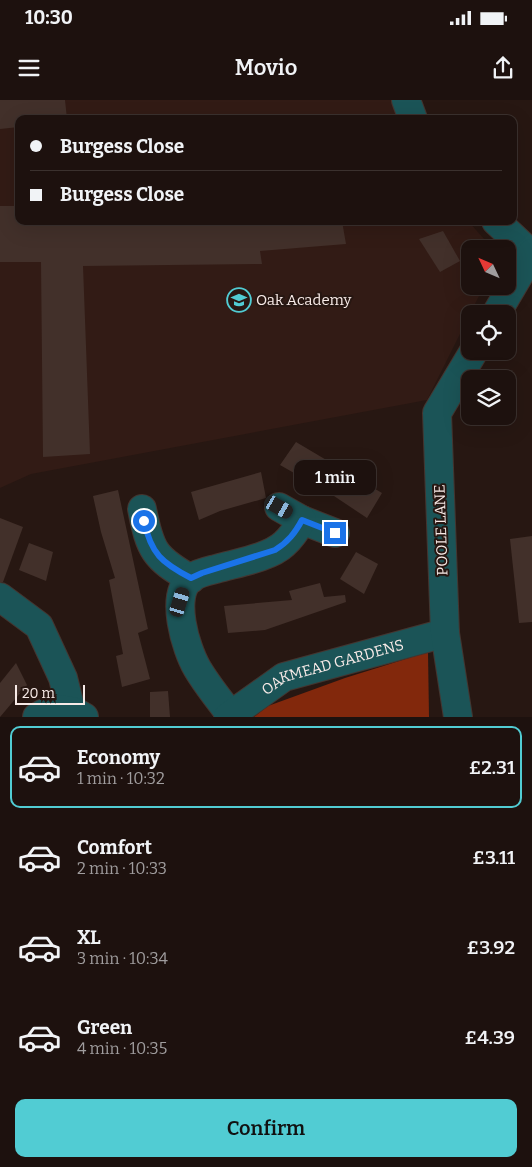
<!DOCTYPE html>
<meta charset="utf-8">
<style>
body{margin:0;font-family:Bitter,serif;background:#251a17;color:#f1f3f6;height:100vh;display:flex;flex-direction:column;font-size:19px;white-space:nowrap}
*{box-sizing:border-box;margin:0}
p{font-size:16px;color:#a09d9e}
.icon{flex:none;width:28px;height:28px;fill:none;stroke:currentColor;stroke-width:2;stroke-linecap:round;stroke-linejoin:round}
.map{position:relative;height:617px;overflow:hidden}
.details{display:flex;flex-direction:column;background:#1d110e;flex:1}
.details>*{flex:none}
.banner{position:absolute;left:15px;top:15px;width:502px;height:110px;border-radius:10px;box-shadow:0 5px 20px #0002,0 0 0 1px #3b312e;display:grid;align-content:center;height:110px;padding:0 15px;background:#1d110e}
.needle{width:32px;rotate:314deg}
.fabs{position:absolute;left:461px;top:140px;display:grid;gap:10px}
.fabs a{display:grid;place-items:center;width:55px;height:55px;border-radius:10px;background:#1d110e;box-shadow:0 5px 20px #0002,0 0 0 1px #3b312e;font-size:25px}
.scale{position:absolute;left:15px;bottom:12px;width:70px;box-sizing:border-box;padding-left:5px;border:2px solid #f7eae7;border-top:0;font-size:14px;line-height:18px;white-space:nowrap;color:#f7eae7;-webkit-text-stroke:4px #271712;paint-order:stroke}
.end{position:absolute;width:22px;height:22px;margin:-11px;border:6px solid #1a73e8;background:#fff;box-shadow:0 0 0 2px #fff}
.from{border-radius:50%}
.bubble{position:absolute;height:35px;border-radius:10px;background:#1d110e;box-shadow:0 5px 20px #0002,0 0 0 1px #3b312e;font-size:16px;font-weight:600;line-height:35px;text-align:center}
.car{position:absolute;width:15px;height:30px;margin:-15px -8px;border-radius:6px;box-shadow:0 0 4px 1px #0007;background:linear-gradient(#222 24%,#8ab4d8 0 40%,#222 0 76%,#8ab4d8 0 86%,#222 0)}
.banner b{display:flex;align-items:center;gap:18px;height:48px;font-size:19px}
.banner b+b{border-top:1px solid #3b312e}
.banner i{width:12px;height:12px;background:#f1f3f6}
ul{padding:9px 0 0;list-style:none}
li{display:flex;align-items:center;gap:15px;height:82px;margin:0 10px 8px;padding:0 5px;border:2px solid transparent;border-radius:10px}
li div{flex:1}
li b{display:block;font-size:19px}
li em{font-style:normal;font-weight:600}
li.selected{border-color:#51ccd3}
li>.icon{width:45px;height:45px;stroke-width:1.5}
.button{display:flex;gap:10px;margin-top:auto;padding:10px 15px}
.button a{flex:1;height:58px;border-radius:10px;background:#51ccd3;color:#111;font-size:20px;font-weight:600;line-height:58px;text-align:center}
.status{display:flex;justify-content:space-between;align-items:center;height:35px;padding:0 25px;background:#1d110e;direction:ltr}
.status svg{height:14px;fill:currentColor}
header{display:flex;justify-content:space-between;align-items:center;height:65px;padding:0 15px;background:#1d110e;font-size:22px;font-weight:600}
.map>svg:first-child{display:block}
</style>
<div class="status"><b>10:30</b><svg viewBox="0 0 49 12"><path d="M0 12V9h3v3zM5 12V6h3v6zM10 12V3h3v9zM15 12V0h3v12zM26 1h20v11H26zM47 4h2v5h-2z"/></svg></div>
<header><svg class="icon" aria-label="menu" viewBox="0 0 24 24"><path d="M4 6h16M4 12h16M4 18h16"/></svg>Movio<svg class="icon" aria-label="share" viewBox="0 0 24 24"><path d="M12 15V3M7 8l5-5 5 5M5 13v7h14v-7"/></svg></header>
<div class="map">
<svg width="532" height="617" viewBox="0 0 532 617">
<rect width="100%" height="100%" fill="#271712"/>
<path fill="#321b15" d="M0 0H394L401 19H19V121H468L493 149H470V186H484L427 300 31 374 0 388Z"/>
<path fill="#82280c" d="M428 552 429 617H254L268 606 345 578Z"/>
<g fill="#42302a">
<path d="M0 0H65L67 19H19V27L0 29Z"/>
<path d="M0 106H19V121H342L346 144 260 151 262 164 83 166 90 354 43 357 41 162H0Z"/>
<path d="M443 131 460 161 440 172 419 139Z"/>
<path d="M296 342 382 393 367 418 331 394 280 365Z"/>
<path d="M261 372 266 398 220 411 199 420 191 392Z"/>
<path d="M118 390 148 529 138 533 150 579 122 587 116 556 123 554 109 480 115 478 101 432 93 396Z"/>
<path d="M0 418 23 427 3 482H0Z"/>
<path d="M532 436V522L519 523 510 439Z"/>
<path d="M29 443 53 452 46 481 19 470Z"/>
<path d="M356 452 378 464 364 494 340 479Z"/>
<path d="M320 483 324 497 345 495 346 502 265 530 228 533 224 506 292 500 289 491Z"/>
<path d="M16 563 27 585 0 617V583Z"/>
<path d="M168 591 170 617H150V592Z"/>
</g>
<g fill="none" stroke-linecap="round" stroke-linejoin="round">
<g stroke="#443530" stroke-width="30">
<g id="minor">
<path d="M406 0 413 19"/>
<path d="M496 121 531 154"/>
<path d="M496 214 532 153"/>
<path d="M142 409C150 450 154 458 191 479"/>
<path d="M302 420 335 433"/>
<path d="M0 497 39 526 63 578 71 610"/>
<path d="M231 615C219 600 207 585 197 568 186 549 169 495 191 478 198 473 208 471 216 469 236 463 269 458 284 444 292 437 297 429 302 420L279 407"/>
<path d="M37 617C52 607 70 607 84 617"/>
<path id="s1" d="M228 617 284 577 445 533"/>
<path d="M458 617 445 533 437 313 474 251"/>
</g>
</g>
<use href="#minor" stroke="#1b5457" stroke-width="28"/>
</g>
<g fill="none" stroke-linecap="round" stroke-linejoin="round">
<path stroke="#1a73e8" stroke-width="6" d="M144 421C151 454 162 463 191 478L202 473 275 450C288 442 295 433 302 420L335 433"/>
</g>
<defs>
<g id="school-ring" transform="scale(1.25)"><circle r="9.5" fill="#271712" stroke="#51ccd3" stroke-width="1.5"/><path d="M0-5L7-2L0 1L-7-2ZM-4 1L0 2.5L4 1V4Q0 6-4 4Z" fill="#51ccd3"/></g>
</defs>
<g fill-rule="evenodd">
<use href="#school-ring" x="239" y="200"/>
</g>
<g text-anchor="middle" stroke-width="4" stroke-linejoin="round" paint-order="stroke">
<g font-size="15" fill="#f7eae7" stroke="#271712" text-anchor="start">
<text x="256" y="205">Oak Academy</text>
</g>
<g font-size="15" fill="#f7eae7" stroke="#271712">
<text transform="translate(441 430) rotate(-92)" y="5">POOLE LANE</text>
<text dy="5" stroke="none"><textPath href="#s1" startOffset="118">OAKMEAD GARDENS</textPath></text>
</g>
</g>
</svg>
<div class="fabs">
<a><svg class="needle" viewBox="-14 -14 28 28"><path d="M0-13l5 13h-10z" fill="#e53935"/><path d="M0 13l5-13h-10z" fill="#a09d9e"/></svg></a>
<a><svg class="icon" aria-label="locate" viewBox="0 0 24 24"><circle cx="12" cy="12" r="6"/><path d="M12 2v4M12 18v4M2 12h4M18 12h4"/></svg></a>
<a><svg class="icon" aria-label="layers" viewBox="0 0 24 24"><path d="M12 4l9 5-9 5-9-5zM3 14l9 5 9-5"/></svg></a>
</div>
<div class="scale">20 m</div>
<i class="end from" style="left:144px;top:421px"></i>
<i class="end" style="left:335px;top:433px"></i>
<div class="bubble" style="left:294px;top:360px;width:82px">1 min</div>
<i class="car" style="left:279px;top:407px;rotate:120deg"></i>
<i class="car" style="left:180px;top:502px;rotate:17deg"></i>
<div class="banner">
<b><i class="from"></i>Burgess Close</b>
<b><i></i>Burgess Close</b>
</div>
</div>
<section class="details">
<ul>
<li class="selected"><svg class="icon" aria-label="car" viewBox="0 0 24 24"><path d="M5 17H2v-5l4-1 3-4h7l3 4 3 1v5h-3M9 17h6M6 11h13"/><circle cx="7" cy="17" r="2"/><circle cx="17" cy="17" r="2"/></svg><div><b>Economy</b><p>1 min · 10:32</p></div><em>£2.31</em></li>
<li><svg class="icon" aria-label="car" viewBox="0 0 24 24"><path d="M5 17H2v-5l4-1 3-4h7l3 4 3 1v5h-3M9 17h6M6 11h13"/><circle cx="7" cy="17" r="2"/><circle cx="17" cy="17" r="2"/></svg><div><b>Comfort</b><p>2 min · 10:33</p></div><em>£3.11</em></li>
<li><svg class="icon" aria-label="car" viewBox="0 0 24 24"><path d="M5 17H2v-5l4-1 3-4h7l3 4 3 1v5h-3M9 17h6M6 11h13"/><circle cx="7" cy="17" r="2"/><circle cx="17" cy="17" r="2"/></svg><div><b>XL</b><p>3 min · 10:34</p></div><em>£3.92</em></li>
<li><svg class="icon" aria-label="car" viewBox="0 0 24 24"><path d="M5 17H2v-5l4-1 3-4h7l3 4 3 1v5h-3M9 17h6M6 11h13"/><circle cx="7" cy="17" r="2"/><circle cx="17" cy="17" r="2"/></svg><div><b>Green</b><p>4 min · 10:35</p></div><em>£4.39</em></li>
</ul>
<div class="button"><a>Confirm</a></div>
</section>
